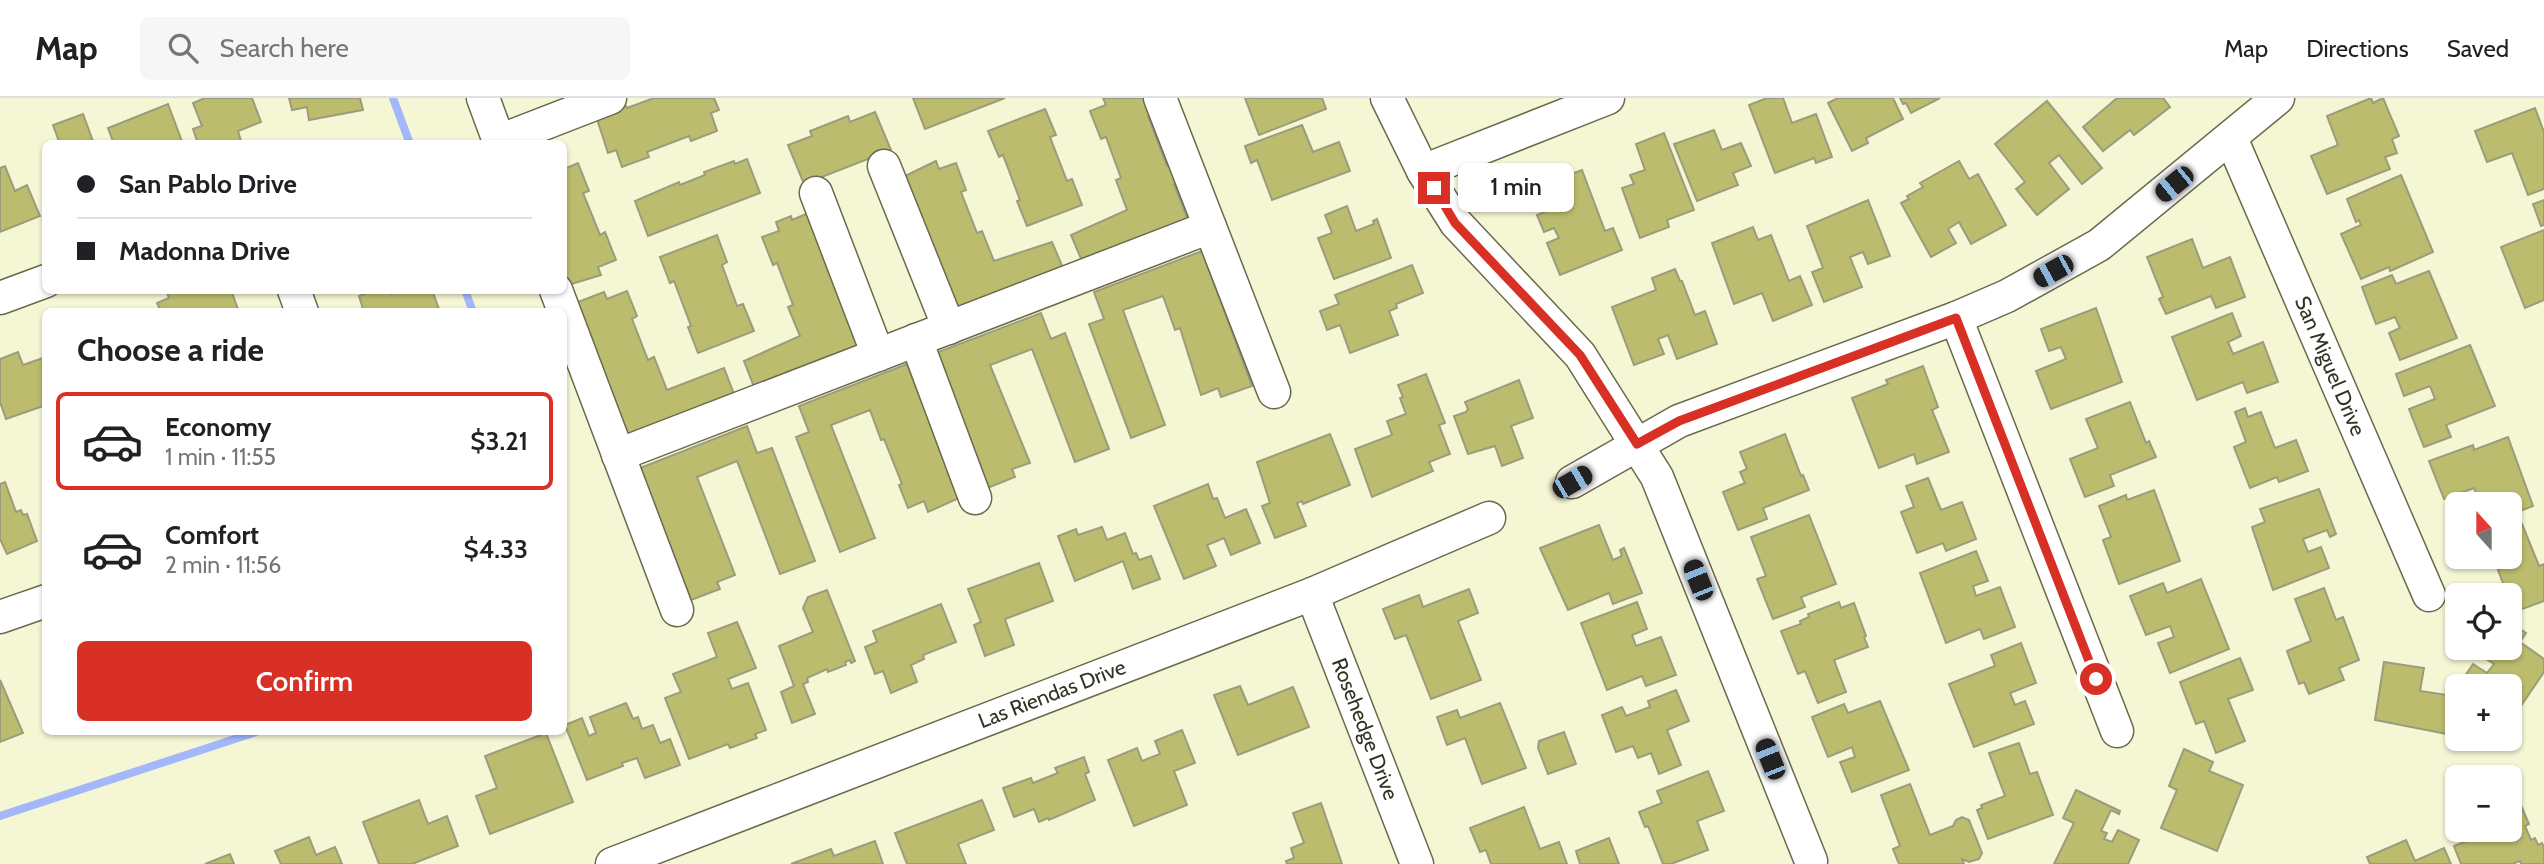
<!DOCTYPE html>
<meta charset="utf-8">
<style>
body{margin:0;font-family:Cabin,sans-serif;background:#f6f6f6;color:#202124;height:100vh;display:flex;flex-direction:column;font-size:26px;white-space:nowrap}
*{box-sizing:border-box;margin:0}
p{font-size:23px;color:#757577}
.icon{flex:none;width:38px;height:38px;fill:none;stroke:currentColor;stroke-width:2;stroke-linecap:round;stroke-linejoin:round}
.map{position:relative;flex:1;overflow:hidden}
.details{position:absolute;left:42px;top:210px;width:525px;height:427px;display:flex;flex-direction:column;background:#fff;border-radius:10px;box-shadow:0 2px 5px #0004}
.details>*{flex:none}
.guide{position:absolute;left:42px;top:42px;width:525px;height:154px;border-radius:10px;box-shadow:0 2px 5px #0004;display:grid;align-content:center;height:154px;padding:0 35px;background:#fff}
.needle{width:46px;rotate:339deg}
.buttons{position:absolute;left:2445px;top:394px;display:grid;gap:14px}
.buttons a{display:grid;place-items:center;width:77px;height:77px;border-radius:10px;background:#fff;box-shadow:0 2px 5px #0004;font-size:35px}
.end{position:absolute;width:32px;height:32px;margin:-16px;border:9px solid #d93025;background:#fff;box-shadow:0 0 0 4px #fff}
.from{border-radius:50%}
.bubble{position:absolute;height:49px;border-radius:10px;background:#fff;box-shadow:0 2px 5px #0004;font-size:23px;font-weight:600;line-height:49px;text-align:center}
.car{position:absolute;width:21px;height:42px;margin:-21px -10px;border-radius:9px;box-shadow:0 0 5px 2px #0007;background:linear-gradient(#222 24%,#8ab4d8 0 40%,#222 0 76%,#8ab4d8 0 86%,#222 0)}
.guide b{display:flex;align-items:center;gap:24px;height:66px;font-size:26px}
.guide b+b{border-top:2px solid #e0e0e0}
.guide i{width:18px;height:18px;background:#202124}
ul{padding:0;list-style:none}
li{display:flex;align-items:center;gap:21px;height:98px;margin:0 14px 10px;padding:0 21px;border:4px solid transparent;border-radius:10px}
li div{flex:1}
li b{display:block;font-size:26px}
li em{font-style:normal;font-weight:600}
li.active{border-color:#d93025}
li>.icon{width:63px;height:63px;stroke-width:1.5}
h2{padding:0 35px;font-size:32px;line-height:84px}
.cta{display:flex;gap:14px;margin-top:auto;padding:14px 35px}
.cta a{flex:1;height:80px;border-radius:10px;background:#d93025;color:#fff;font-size:28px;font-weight:600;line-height:80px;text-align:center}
header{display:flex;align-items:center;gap:42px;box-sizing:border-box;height:98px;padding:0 35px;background:#fff;border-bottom:2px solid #e0e0e0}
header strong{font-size:33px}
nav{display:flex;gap:38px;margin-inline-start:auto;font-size:24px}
.search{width:490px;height:63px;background:#f6f6f6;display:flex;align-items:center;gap:18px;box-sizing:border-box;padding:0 24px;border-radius:10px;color:#757577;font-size:26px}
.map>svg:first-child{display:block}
</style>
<header>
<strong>Map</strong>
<div class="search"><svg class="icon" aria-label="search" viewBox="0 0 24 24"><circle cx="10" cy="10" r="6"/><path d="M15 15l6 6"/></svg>Search here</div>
<nav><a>Map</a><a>Directions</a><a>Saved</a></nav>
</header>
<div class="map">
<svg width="2544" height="766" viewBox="0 0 2544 766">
<rect width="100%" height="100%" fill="#f5f6d4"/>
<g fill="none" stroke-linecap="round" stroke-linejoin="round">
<g stroke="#a3b7fb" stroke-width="8">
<path d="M393 0 410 46"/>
<path d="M465 192 473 214"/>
<path d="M0 718 256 634"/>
</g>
</g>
<g fill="#bcbc6e" stroke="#9b9c7c" stroke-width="2">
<path d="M205 0H252L261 24 238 33 241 43 234 46H198L193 31 202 28 193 5Z"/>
<path d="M289 0H360L363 12 309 22 307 9 292 12Z"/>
<path d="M654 0H714L719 12 711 15 717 33 691 43 689 38 647 54 649 59 622 69 616 52 608 55 597 21 626 8 627 10Z"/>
<path d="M913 0H1005L925 31Z"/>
<path d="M1103 0H1145L1151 16 1148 18 1167 68 1170 67 1177 85 1174 86 1188 122 1082 163 1071 137 1127 112 1116 82 1121 80 1106 39 1101 41 1090 13 1106 7Z"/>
<path d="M1245 0H1322L1326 11 1259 37Z"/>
<path d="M1767 0H1783L1792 25 1816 16 1832 59 1816 65 1814 60 1775 75 1749 7Z"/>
<path d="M1838 0H1893L1903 21 1866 40 1868 45 1852 53 1828 5Z"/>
<path d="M1900 0H1940L1911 15 1906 5 1903 6Z"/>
<path d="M2117 0H2163L2170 9 2134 37 2130 32 2103 53 2083 29Z"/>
<path d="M2371 0 2373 5 2383 0 2399 38 2392 41 2397 55 2385 59 2390 71 2327 96 2311 58 2338 47 2327 18Z"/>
<path d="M2047 3 2102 70 2082 86 2059 57 2049 65 2069 91 2037 117 2016 91 2025 84 1995 46Z"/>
<path d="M168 6 183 46H114L108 30Z"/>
<path d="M2535 10 2544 34V91L2528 97 2512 55 2487 64 2475 33Z"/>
<path d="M1045 11 1056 37 1050 39 1067 83 1072 81 1082 107 1027 128 1017 103 1020 102 1003 57 999 59 988 33Z"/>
<path d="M875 14 891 52 804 86 788 47 812 38 810 33 848 18 850 24Z"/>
<path d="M83 16 94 46H60L53 27Z"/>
<path d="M1302 27 1313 54 1339 44 1350 73 1272 102 1257 62 1251 65 1245 48Z"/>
<path d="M1714 32 1722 52 1741 45 1751 68 1733 75 1738 87 1697 103 1674 46Z"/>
<path d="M1664 35 1694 112 1667 122 1669 129 1640 140 1622 90 1634 86 1630 77 1645 72 1636 46Z"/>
<path d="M747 61 760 95 648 138 635 103 679 84 680 87 705 77 704 74 734 63 735 66Z"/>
<path d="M936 63 939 71 956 65 966 92 961 94 977 135 982 133 994 163 1052 144 1063 170 955 212 903 79Z"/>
<path d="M1959 63 1969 81 1978 76 2006 127 1971 146 1959 124 1948 131 1956 145 1931 159 1901 105 1909 101 1907 98 1923 89 1920 85Z"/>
<path d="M578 65 589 93 583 95 600 137 605 134 616 162 598 169 601 177 568 187 564 175V71Z"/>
<path d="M5 68 15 93 27 87 40 118 0 134V70Z"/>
<path d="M1582 72 1605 133 1613 130 1622 152 1560 177 1547 145 1559 140 1554 130 1544 134 1537 117 1560 108 1550 84Z"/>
<path d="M2401 77 2433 154 2390 173 2389 169 2361 181 2341 136 2361 127 2359 122 2356 124 2347 101Z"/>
<path d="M1868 102 1890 158 1868 166 1863 154 1850 159 1862 189 1824 204 1812 174 1823 170 1807 128Z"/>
<path d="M2544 102V127L2541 128 2533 106Z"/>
<path d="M1347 108 1356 133 1374 126 1373 123 1377 121 1391 160 1334 181 1318 140 1332 135 1325 117Z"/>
<path d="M808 115 860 248 754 289 744 263 800 238 788 209 793 207 777 165 773 167 762 139 779 133 776 124 791 118 792 122Z"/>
<path d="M1753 129 1758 142 1771 137 1789 183 1800 178 1812 207 1773 223 1762 195 1734 206 1712 145Z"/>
<path d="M2544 132V202L2525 210 2501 149Z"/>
<path d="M717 137 727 164 722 167 737 208 743 206 754 233 698 255 688 229 691 228 674 183 670 185 660 159Z"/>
<path d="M2192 141 2203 170 2230 159 2245 199 2216 210 2211 198 2166 216 2159 201 2163 199 2147 159Z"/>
<path d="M1202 153 1252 288 1221 299 1218 290 1201 297 1180 230 1175 232 1163 198 1123 212 1165 327 1131 340 1089 226 1104 221 1094 194Z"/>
<path d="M1412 167 1423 195 1396 206 1397 210 1389 213 1398 237 1350 255 1340 227 1327 232 1320 213 1339 206 1335 197Z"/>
<path d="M1675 171 1680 183H1682L1695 217 1705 213 1717 246 1677 261 1668 237 1658 241 1664 256 1634 267 1612 209 1656 192 1652 180Z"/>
<path d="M2429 173 2457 240 2400 262 2389 235 2400 230 2395 219 2376 226 2362 189 2392 177 2396 186Z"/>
<path d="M166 192H231L239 214H161L157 205 169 200Z"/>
<path d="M374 192H390L391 196 399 192H432L440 214H364L359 198Z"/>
<path d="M627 193 637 218 632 221 648 262 654 259 667 292 724 270 734 296 627 338 575 205 604 194 607 201Z"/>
<path d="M2096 210 2122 284 2051 311 2036 273 2066 261 2061 249 2049 253 2041 231Z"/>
<path d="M1041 215 1051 241 1065 235 1109 351 1075 364 1032 251 990 267 1030 365 1012 371 1015 379 985 391 933 256Z"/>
<path d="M2232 215 2241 238 2228 244 2233 256 2263 244 2278 284 2247 295 2243 284 2197 302 2172 239Z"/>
<path d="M2470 247 2495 308 2446 327 2451 339 2424 349 2409 311 2435 301 2430 288 2404 298 2396 276Z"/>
<path d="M18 254 23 267 46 259V307L6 321 0 304V261Z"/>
<path d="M907 266 959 400 928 414 924 403 908 410 899 387 902 386 884 341 881 342 870 312 831 327 875 440 840 454 796 339 809 334 799 308Z"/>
<path d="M1923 268 1938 309 1932 312 1949 354 1917 366 1914 356 1879 370 1852 300 1888 286 1886 282Z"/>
<path d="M1426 276 1445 325 1439 327 1450 356 1429 364 1433 373 1372 399 1355 351 1392 337 1387 323 1406 316 1400 300 1403 299 1398 287Z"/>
<path d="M1519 282 1533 320 1511 328 1523 360 1502 368 1495 348 1468 356 1454 318 1466 314 1468 311 1465 304Z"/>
<path d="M2130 304 2146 345 2149 343 2156 359 2110 377 2114 388 2085 399 2070 361 2098 350 2086 321Z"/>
<path d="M2245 310 2248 319 2261 314 2275 350 2296 342 2308 373 2279 384 2277 379 2250 390 2234 349 2246 344 2235 314Z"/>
<path d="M747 328 757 355 772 350 815 463 780 476 737 363 697 379 735 477 717 484 720 491 691 502 640 370Z"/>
<path d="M1330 336 1350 387 1303 406 1302 403 1297 405 1306 428 1275 440 1262 408 1270 405 1257 364Z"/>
<path d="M1785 336 1801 378 1803 377 1809 392 1763 410 1767 421 1738 432 1723 394 1745 385 1740 374 1747 371 1740 354Z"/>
<path d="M2508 339 2533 408 2510 417V406H2466L2465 402 2477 398 2474 390 2444 401 2429 363 2473 347 2474 352Z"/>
<path d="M1928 380 1941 412 1962 404 1976 441 1946 453 1943 445 1917 455 1901 414 1914 409 1906 388Z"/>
<path d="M5 384 16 414 21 412 23 417 27 416 37 443 7 456 0 441V386Z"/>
<path d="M1208 386 1213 401 1217 400 1225 420 1246 411 1260 445 1231 457 1224 440 1207 447 1216 468 1184 481 1154 408Z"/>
<path d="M2319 391 2336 436 2330 439 2327 432 2303 441 2308 454 2321 449 2329 470 2273 492 2252 429 2265 424 2260 411Z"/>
<path d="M2154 392 2180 463 2119 486 2103 442 2111 439 2099 408 2126 397 2127 402Z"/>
<path d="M1809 417 1836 486 1801 499 1805 509 1773 521 1757 481 1766 478 1751 439Z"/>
<path d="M2522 426 2539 468 2544 466V503L2514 514 2498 472 2506 469 2501 458H2510V431Z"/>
<path d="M1599 427 1613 462 1622 458 1620 452 1624 450 1642 495 1613 506 1609 495 1568 512 1540 450Z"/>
<path d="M1102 429 1107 442 1125 435 1133 456 1136 455 1139 462 1151 458 1160 481 1133 491 1123 463 1075 483 1058 438 1076 431 1078 437Z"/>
<path d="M1976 453 1988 483 1973 488 1976 498 2000 489 2015 529 1984 541 1980 531 1946 545 1920 475Z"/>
<path d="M1039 465 1053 503 1005 521 1014 547 985 558 974 527 981 524 968 491Z"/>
<path d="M2201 481 2229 551 2170 575 2158 545 2174 539 2170 528 2146 537 2130 498 2163 485 2167 495Z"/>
<path d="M2324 490 2336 522 2343 519 2359 562 2339 570 2344 582 2309 596 2304 584 2299 586 2287 553 2311 543 2295 501Z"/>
<path d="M1469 491 1478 515 1458 523 1481 582 1431 601 1406 537 1395 541 1383 511 1419 497 1423 509Z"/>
<path d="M827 492 855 563 851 565 850 562 845 564 846 567 828 574 827 571 807 580 808 584 803 586 815 616 792 625 781 594 794 588 779 548 813 534 803 510 808 499Z"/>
<path d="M1637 504 1647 531 1632 537 1636 548 1661 539 1676 577 1646 588 1642 578 1607 592 1581 525Z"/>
<path d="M1839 504 1841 510 1854 505 1866 538 1864 539 1868 549 1834 562 1846 594 1818 605 1805 573 1798 576 1781 533 1801 526 1800 523 1809 519 1808 516Z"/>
<path d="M941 506 956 544 923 557 924 561 911 567 917 584 891 595 883 573 875 576 865 549 877 544 873 533Z"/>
<path d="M737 524 756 570 728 581 732 591 748 585 766 632 755 636 757 640 730 650 728 646 689 661 665 600 681 594 673 576 717 559 708 535Z"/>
<path d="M2510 524 2526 535 2520 544 2544 561V574L2510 624V588H2458L2473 566 2487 575 2494 566 2472 552 2474 550H2510Z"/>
<path d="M2021 545 2036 585 2010 595 2015 607 2025 603 2034 626 1974 649 1949 586 1995 568 1991 557Z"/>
<path d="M2240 560 2253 592 2228 601 2245 643 2216 655 2204 623 2196 626 2180 584Z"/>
<path d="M2384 564 2424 570 2420 593 2454 598 2447 636 2375 622Z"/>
<path d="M0 582 23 635 0 644Z"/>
<path d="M1240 588 1248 607 1293 589 1309 629 1238 657 1214 597Z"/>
<path d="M1676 592 1689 623 1667 632 1681 667 1659 676 1651 655 1638 660 1633 648 1616 654 1602 617 1622 609 1626 618 1650 609 1648 603Z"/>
<path d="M1880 603 1909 672 1852 694 1840 664 1855 659 1852 649 1828 659 1812 619 1844 606 1848 615Z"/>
<path d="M626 605 633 621 638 619 642 631 653 627 660 645 670 641 680 667 645 680 637 660 622 665 623 668 587 682 565 627 582 620 589 638 596 635 590 619Z"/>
<path d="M1500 605 1526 670 1482 686 1465 640 1447 647 1437 619 1457 612 1460 620Z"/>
<path d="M1182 632 1195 665 1174 673 1187 707 1134 728 1108 662 1137 650 1142 663 1160 656 1155 643Z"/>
<path d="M1564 634 1576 666 1548 676 1538 650 1539 643Z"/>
<path d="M546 635 573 704 490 736 476 698 497 690 485 658Z"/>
<path d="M2019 645 2030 676 2037 674 2053 717 1988 741 1977 712 1982 710 1981 707 2005 698 1989 655Z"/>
<path d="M2184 651 2213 664 2209 673 2243 687 2217 753 2161 730 2177 692 2169 688Z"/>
<path d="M1084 659 1089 674 1085 676 1095 702 1049 722 1048 720 1039 724 1034 711 1014 719 1003 690 1031 680 1033 685 1058 675 1055 670Z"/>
<path d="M1708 673 1724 713 1697 723 1708 752 1671 766H1663L1648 728 1645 729 1639 714 1662 705 1657 693Z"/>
<path d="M1910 686 1930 737 1953 728 1956 722 1962 719 1969 722 1982 755 1979 761 1969 764 1962 761 1964 766H1899L1893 751 1900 748 1881 697Z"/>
<path d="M2514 691 2529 726 2525 728 2531 742 2535 740 2538 747 2542 745 2544 750V766H2521L2520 763 2512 766H2461L2454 748 2494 732H2510V693Z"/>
<path d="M2076 692 2120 713 2119 716 2111 712 2101 733 2107 735 2104 741 2112 744 2118 732 2139 742 2128 766H2054L2074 725 2063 720Z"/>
<path d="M419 702 428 726 447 718 458 748 412 766H379L363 724Z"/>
<path d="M982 702 994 732 958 746 966 766H907L895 735Z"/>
<path d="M1321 705 1342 766H1287L1286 763 1294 760 1291 750 1304 745 1293 715Z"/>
<path d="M1524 709 1540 751 1559 744 1567 766H1491L1486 752 1480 754 1470 730Z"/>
<path d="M309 739 316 757 335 749 342 766H281L275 753Z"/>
<path d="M1609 740 1619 766H1580L1576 753Z"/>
<path d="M2406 742 2415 763 2444 750 2451 766H2370L2367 759Z"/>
<path d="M875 743 883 766H791L831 751 834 758Z"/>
<path d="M230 756 234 766H205Z"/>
</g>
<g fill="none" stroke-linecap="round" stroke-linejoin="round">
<g stroke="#696a4c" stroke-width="35">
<g id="minor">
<path d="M483 0 500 46"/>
<path d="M1160 0 1274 294"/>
<path d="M1387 0 1423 73 1456 125 1580 257 1657 379 1811 763"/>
<path d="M2231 40 2429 497"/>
<path d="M499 43 610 0"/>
<path d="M884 68 949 230"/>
<path d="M1423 73 1608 0"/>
<path d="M816 95 878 257"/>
<path d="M294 192 302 214"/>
<path d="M556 192 677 512"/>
<path d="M0 200 46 183"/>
<path d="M1956 220 2117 633"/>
<path d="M916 242 975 400"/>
<path d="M618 357 1210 129"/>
<path d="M1572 384 1679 323 1956 220 2007 198 2099 147 2278 0"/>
<path d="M1312 496 1417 766"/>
<path d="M0 519 46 503"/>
<path d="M612 766 1312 496 1489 420"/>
</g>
</g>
<use href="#minor" stroke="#fff" stroke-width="32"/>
</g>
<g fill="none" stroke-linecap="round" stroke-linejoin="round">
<path stroke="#d93025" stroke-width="9" d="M1434 90 1455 125 1580 257 1637 346 1679 323 1956 220 2096 581"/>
</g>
<g text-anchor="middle" stroke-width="7" stroke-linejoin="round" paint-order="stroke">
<g font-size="21" fill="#323225" stroke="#fff">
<text transform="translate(2330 268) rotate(67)" y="7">San Miguel Drive</text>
<text transform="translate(1052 596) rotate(-21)" y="7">Las Riendas Drive</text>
<text transform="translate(1365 631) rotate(69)" y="7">Rosehedge Drive</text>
</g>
</g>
</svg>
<div class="buttons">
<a><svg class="needle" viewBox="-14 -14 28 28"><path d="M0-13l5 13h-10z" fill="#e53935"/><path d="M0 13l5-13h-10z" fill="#757577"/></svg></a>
<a><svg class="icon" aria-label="locate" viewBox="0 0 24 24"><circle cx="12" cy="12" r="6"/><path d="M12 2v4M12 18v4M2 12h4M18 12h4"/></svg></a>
<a>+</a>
<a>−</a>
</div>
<i class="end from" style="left:2096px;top:581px"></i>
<i class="end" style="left:1434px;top:90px"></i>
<div class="bubble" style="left:1458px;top:65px;width:116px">1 min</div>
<i class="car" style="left:2174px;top:86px;rotate:231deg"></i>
<i class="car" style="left:2053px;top:173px;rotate:241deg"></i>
<i class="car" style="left:1572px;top:384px;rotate:60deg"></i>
<i class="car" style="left:1698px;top:482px;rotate:338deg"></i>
<i class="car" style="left:1770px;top:661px;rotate:338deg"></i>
<div class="guide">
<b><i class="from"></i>San Pablo Drive</b>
<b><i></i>Madonna Drive</b>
</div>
<section class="details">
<h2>Choose a ride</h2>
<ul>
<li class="active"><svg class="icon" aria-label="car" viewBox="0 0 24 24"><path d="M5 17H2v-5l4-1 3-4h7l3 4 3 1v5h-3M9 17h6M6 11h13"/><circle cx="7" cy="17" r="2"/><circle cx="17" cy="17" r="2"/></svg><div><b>Economy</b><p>1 min · 11:55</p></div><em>$3.21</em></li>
<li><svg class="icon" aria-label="car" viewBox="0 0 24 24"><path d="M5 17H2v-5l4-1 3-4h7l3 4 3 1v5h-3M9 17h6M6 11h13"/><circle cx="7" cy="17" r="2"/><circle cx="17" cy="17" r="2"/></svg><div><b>Comfort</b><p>2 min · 11:56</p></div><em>$4.33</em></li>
</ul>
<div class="cta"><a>Confirm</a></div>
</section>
</div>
